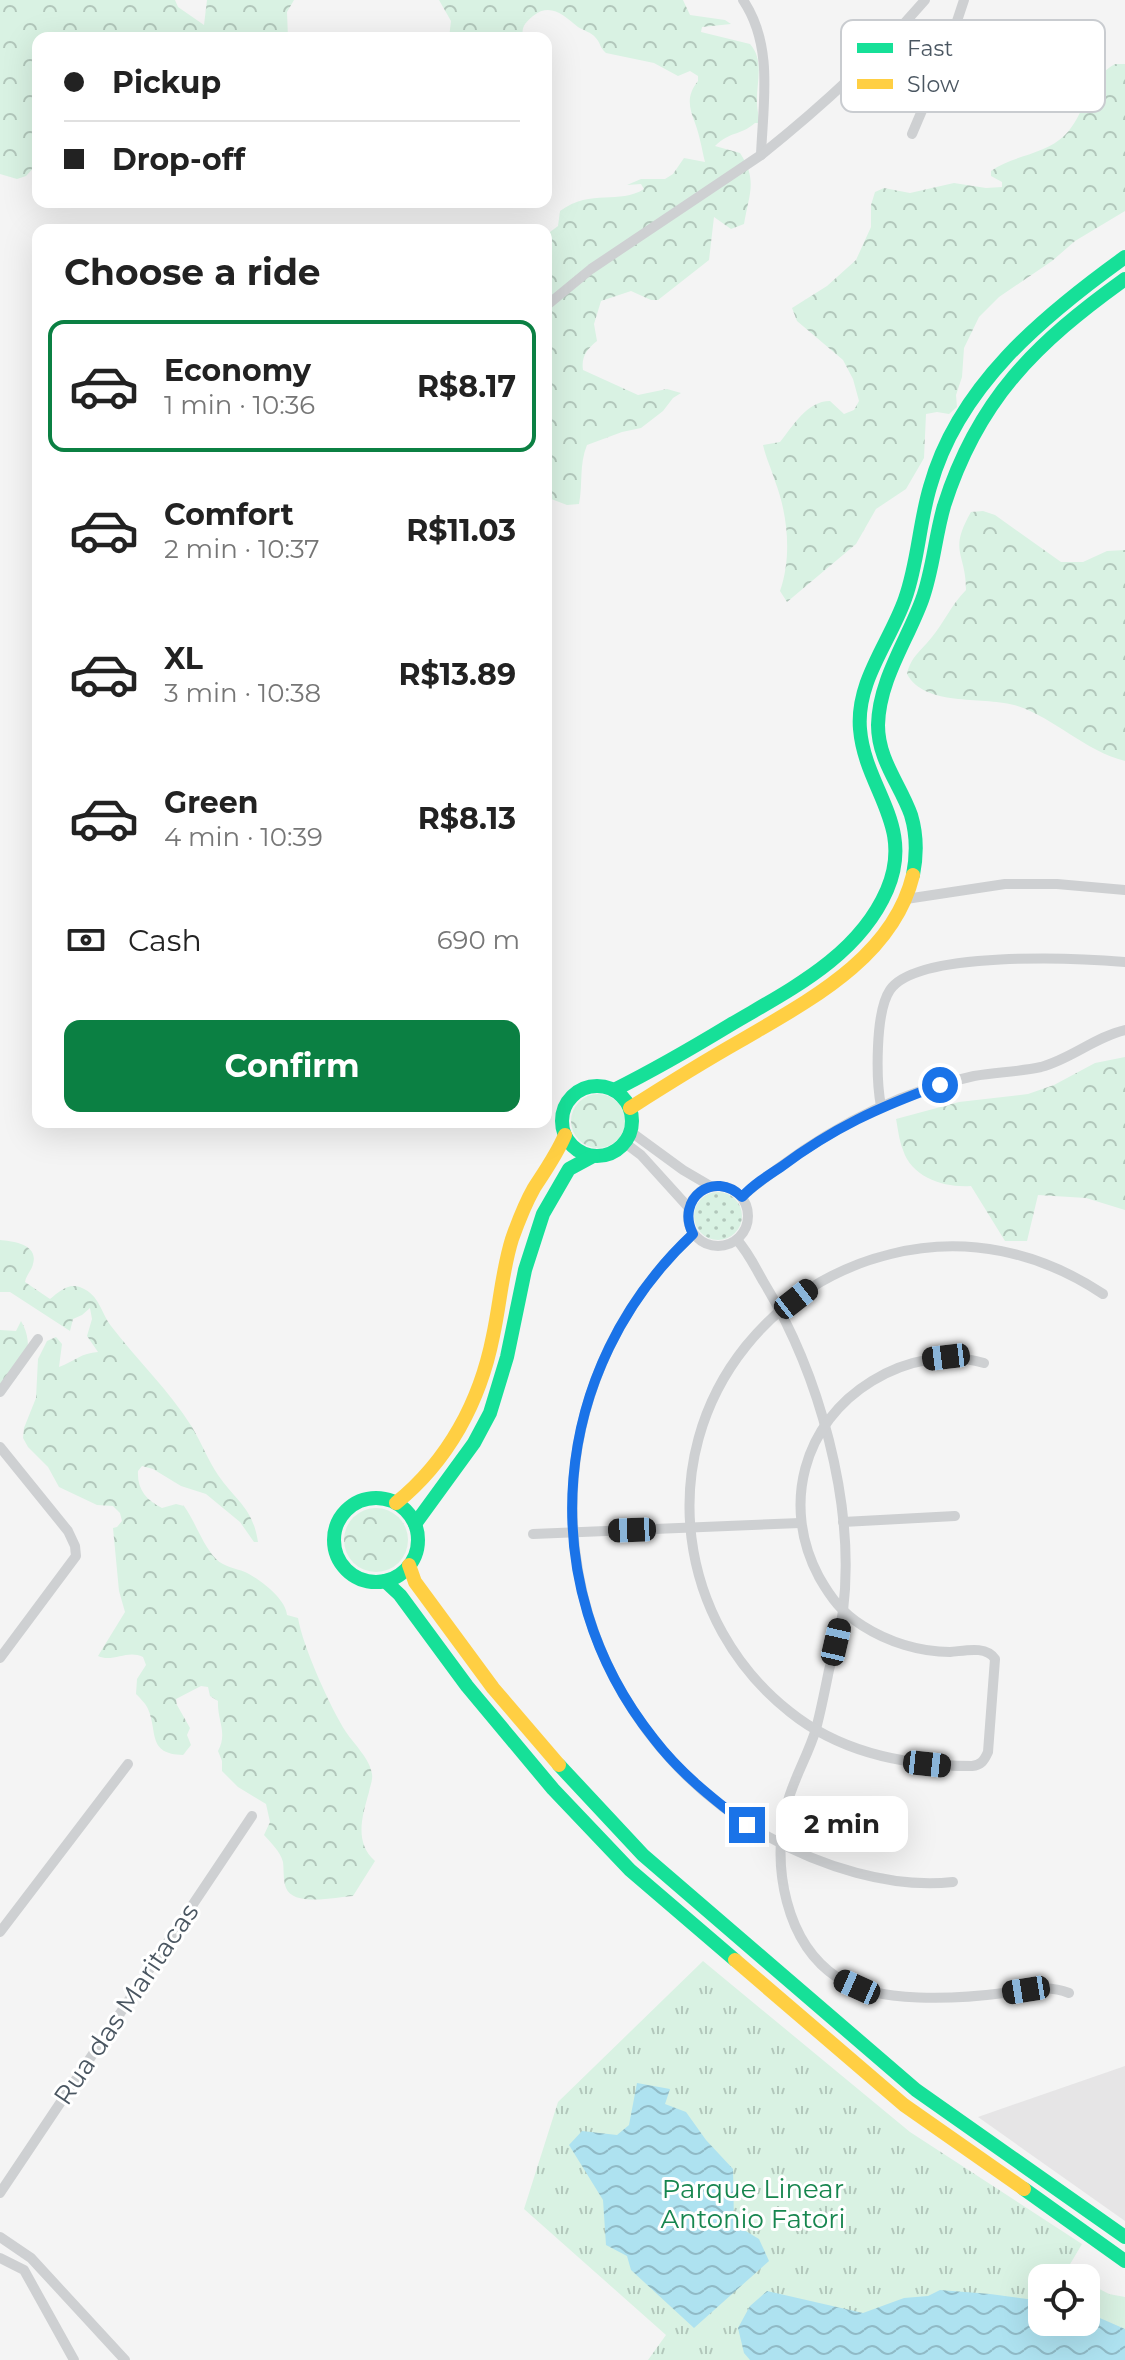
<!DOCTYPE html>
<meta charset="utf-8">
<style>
body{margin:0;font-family:Montserrat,sans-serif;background:#f6f6f6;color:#222;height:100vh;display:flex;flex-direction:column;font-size:30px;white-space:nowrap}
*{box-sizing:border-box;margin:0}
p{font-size:26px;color:#767676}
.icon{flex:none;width:44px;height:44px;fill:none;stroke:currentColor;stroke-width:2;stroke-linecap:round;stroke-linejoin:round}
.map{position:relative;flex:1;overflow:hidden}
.sheet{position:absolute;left:32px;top:224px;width:520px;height:904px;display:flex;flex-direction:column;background:#fff;border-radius:16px;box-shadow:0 8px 32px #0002}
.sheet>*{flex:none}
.guide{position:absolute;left:32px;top:32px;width:520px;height:176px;border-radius:16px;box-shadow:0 8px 32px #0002;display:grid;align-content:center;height:176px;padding:0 32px;background:#fff}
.tools{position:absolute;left:1028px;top:2264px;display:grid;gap:16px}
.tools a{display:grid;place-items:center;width:72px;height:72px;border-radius:16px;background:#fff;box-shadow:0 8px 32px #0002;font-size:40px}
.end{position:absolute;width:36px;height:36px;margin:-18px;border:10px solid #1a73e8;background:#fff;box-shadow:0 0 0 4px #fff}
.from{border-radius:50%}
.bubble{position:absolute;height:56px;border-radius:16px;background:#fff;box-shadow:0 8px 32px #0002;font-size:26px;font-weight:700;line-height:56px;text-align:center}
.car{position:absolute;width:24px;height:48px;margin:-24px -12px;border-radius:10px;box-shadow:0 0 6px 2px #0007;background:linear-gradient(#222 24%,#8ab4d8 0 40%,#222 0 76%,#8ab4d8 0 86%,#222 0)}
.guide b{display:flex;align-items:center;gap:28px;height:76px;font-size:30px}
.guide b+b{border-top:2px solid #e0e0e0}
.guide i{width:20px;height:20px;background:#222}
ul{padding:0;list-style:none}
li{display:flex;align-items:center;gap:24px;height:132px;margin:0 16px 12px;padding:0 16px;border:4px solid transparent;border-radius:16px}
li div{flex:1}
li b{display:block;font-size:30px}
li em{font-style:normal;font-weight:700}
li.selected{border-color:#0b8043}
li>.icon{width:72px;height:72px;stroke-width:1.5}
h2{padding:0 32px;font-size:36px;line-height:96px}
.pay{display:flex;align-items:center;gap:20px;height:88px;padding:0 32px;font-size:30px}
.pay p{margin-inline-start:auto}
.action{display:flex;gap:16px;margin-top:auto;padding:16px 32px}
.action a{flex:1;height:92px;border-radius:16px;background:#0b8043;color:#fff;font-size:32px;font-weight:700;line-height:92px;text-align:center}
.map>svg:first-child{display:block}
</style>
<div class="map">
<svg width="1125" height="2360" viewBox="0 0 1125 2360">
<defs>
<pattern id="grass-dots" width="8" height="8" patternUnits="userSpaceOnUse" patternTransform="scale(2)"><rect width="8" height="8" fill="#d9f2e3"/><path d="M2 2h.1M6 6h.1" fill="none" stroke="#b2c7bb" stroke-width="1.8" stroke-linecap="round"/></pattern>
<pattern id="forest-crowns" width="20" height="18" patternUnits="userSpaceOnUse" patternTransform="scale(2)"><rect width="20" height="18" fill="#d9f2e3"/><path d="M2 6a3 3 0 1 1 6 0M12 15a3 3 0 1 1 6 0" fill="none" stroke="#b2c7bb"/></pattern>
<pattern id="park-tufts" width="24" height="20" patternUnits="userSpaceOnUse" patternTransform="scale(2)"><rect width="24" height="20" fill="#d9f2e3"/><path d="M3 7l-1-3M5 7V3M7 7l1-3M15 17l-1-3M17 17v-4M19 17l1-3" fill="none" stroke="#b2c7bb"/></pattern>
<pattern id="water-waves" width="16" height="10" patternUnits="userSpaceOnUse" patternTransform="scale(2)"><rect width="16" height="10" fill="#aee2f0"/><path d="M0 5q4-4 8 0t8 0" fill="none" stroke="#90bac6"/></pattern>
</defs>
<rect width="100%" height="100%" fill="#f4f4f4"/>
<path fill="#e6e5e6" d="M1125 2066V2221L978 2117Z"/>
<circle fill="url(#grass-dots)" cx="718" cy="1216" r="24"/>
<g fill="url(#forest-crowns)">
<path d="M0 0H175L178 7 204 25 207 0H294L287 12 288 38H38V163L26 176 17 179 0 174Z"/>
<path d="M439 0H683L690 15 725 20 731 24 702 27 701 32 750 44C765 61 756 83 757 103 757 110 759 117 760 123H755C740 136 730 131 715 146L740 153C758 180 749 194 744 224L731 229 714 217 709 260 658 300H651L631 291 601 301 594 324 597 341C587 349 581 357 583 370L638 395 667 389 681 393 673 398 663 411 641 428 622 432 587 445C579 464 583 484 579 504L567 505 546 497V235L558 226 560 211C592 188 619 205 644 189L641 184 627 185 641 179H665L673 174 684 158 705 162C702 150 700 136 695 123 689 107 686 96 698 81V76L690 71 678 76 654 63 606 53C599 47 601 43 595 37 592 33 583 30 578 27 564 16 551 2 533 16 525 23 521 27 523 38H449L451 21Z"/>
<path d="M1115 64H1125V211L1075 241 1052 261 999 297 979 317 964 348 962 377 956 395 957 407 949 414 937 412 926 414 924 458 906 489 876 509 856 544 787 602 780 591C792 557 788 515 775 481 771 468 766 458 763 445L780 442C793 426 807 401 830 401L844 414 854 410 859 401 853 379 843 360 797 321 792 308 827 286 856 260 871 227V205L875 192 884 188 910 193 954 183 986 188 1002 187V182L991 176V171C1013 155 1045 155 1065 135 1086 114 1087 79 1115 64Z"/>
<path d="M983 511 995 515 1061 562H1083L1107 551 1125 550V761C1084 751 1054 717 1014 705 980 696 925 707 907 674 911 656 922 650 932 637 945 621 951 605 966 590 966 552 948 552 971 512Z"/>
<path d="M1125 1057V1210L1086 1198 1038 1195 1027 1241H1005L971 1186C945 1188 912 1178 903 1150 899 1140 898 1129 896 1119L959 1102 1028 1094 1054 1085 1095 1063Z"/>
<circle cx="598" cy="1121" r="27"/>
<path d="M0 1240C12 1241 39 1244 33 1264 32 1270 26 1275 25 1282L50 1299C60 1291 69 1282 82 1288 99 1295 101 1312 111 1326 137 1360 169 1390 192 1427 201 1442 208 1460 218 1475 236 1501 253 1508 258 1542H254L240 1522 206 1494 181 1486 153 1469 142 1466 138 1471C137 1489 146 1500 162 1508L176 1504 184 1506C196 1523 202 1544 216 1559 224 1567 235 1568 245 1572 260 1579 286 1599 287 1615L298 1618C303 1647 330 1707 346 1732 354 1744 370 1759 372 1774 373 1780 370 1786 369 1792 362 1817 354 1842 375 1861L353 1896C337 1897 293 1907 286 1888 283 1880 284 1870 283 1862 280 1851 271 1843 264 1835L270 1822 266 1804 238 1787 222 1771V1761L218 1751C228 1733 217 1720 218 1701L210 1696 208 1687 201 1686 176 1699 177 1705 190 1728 187 1735 191 1745 183 1755C147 1754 158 1732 148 1709 146 1704 140 1698 136 1694L137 1679 146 1665 143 1657C127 1649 113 1663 98 1656L125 1612 119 1591 113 1528 117 1527 122 1521 120 1513 113 1506 97 1505 59 1487 48 1467 28 1447 23 1438 24 1428 36 1398 38 1359 47 1341 56 1337 62 1344 59 1367C75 1361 81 1353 98 1352L87 1336 92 1319 90 1308 82 1315 73 1319 70 1331 10 1292H0Z"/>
<path d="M21 1321C36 1346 26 1377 0 1390V1330L16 1331Z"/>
<circle cx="376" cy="1540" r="32"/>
</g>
<path fill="url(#park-tufts)" d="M703 1961 910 2132 1082 2244 1066 2271 1079 2278H1042V2322H1086V2282L1109 2294 1125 2297V2360H648L666 2335 524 2209 558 2102Z"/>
<g fill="url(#water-waves)">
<path d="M637 2083 670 2089 665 2104 686 2112 706 2140 733 2169 734 2224 759 2239 769 2261 694 2328 631 2270 627 2256 606 2245 603 2200 569 2145 582 2131 617 2135 629 2125Z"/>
<path d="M940 2290 990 2294 1042 2301V2322H1086V2312L1125 2329V2360H750L744 2353 738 2328 750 2306 767 2291 863 2313 904 2298 928 2296Z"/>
</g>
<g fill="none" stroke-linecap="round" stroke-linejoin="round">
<g stroke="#ced0d2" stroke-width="10">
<path d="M743 0C774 46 763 103 761 155"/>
<path d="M912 134 946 54 964 0"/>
<path d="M546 306 591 269 761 155C820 108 875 58 925 0"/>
<path d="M906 899 1005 884H1057L1125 890"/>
<path d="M881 1106C876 1080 875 1012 890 990 917 950 1079 958 1125 962"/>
<path d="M631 1132 683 1170 712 1187"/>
<path d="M625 1143 641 1155 689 1208"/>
<circle cx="718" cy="1216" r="30"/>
<path d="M742 1197C753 1186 767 1177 780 1167 838 1124 903 1091 974 1076 996 1072 1019 1072 1041 1067 1071 1059 1095 1037 1125 1030"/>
<path d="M693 1234C505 1411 543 1708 767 1836 820 1866 891 1889 953 1882"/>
<path d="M737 1240C748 1252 755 1267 763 1281 819 1372 856 1504 843 1611 840 1631 834 1651 829 1670 825 1690 821 1710 816 1729 808 1756 792 1781 786 1808 772 1866 785 1943 838 1978 877 2004 958 1999 1004 1993 1028 1991 1046 1984 1069 1993"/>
<path d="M984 1363C946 1352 906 1360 872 1381 803 1423 781 1506 819 1577 831 1598 842 1613 863 1626 888 1642 920 1652 950 1652 964 1651 986 1645 995 1659L988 1752C984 1761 981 1765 972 1766 908 1766 841 1753 790 1712 677 1623 655 1459 746 1346 783 1300 833 1268 891 1254 966 1235 1040 1252 1103 1294"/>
<path d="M0 1392 38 1339"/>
<path d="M0 1447 68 1531 75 1546 76 1556 0 1658"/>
<path d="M843 1522 955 1516"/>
<path d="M533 1534 800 1523"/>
<path d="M0 1932 128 1764"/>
<path d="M0 2193 252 1816"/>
<path d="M0 2237 31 2258 125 2360"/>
<path d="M0 2258 24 2270 74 2360"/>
</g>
<g stroke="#16e098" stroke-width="14">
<path d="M913 875C917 855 917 835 911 815 900 784 878 760 878 725 879 680 907 641 922 600 933 570 935 537 944 506 978 399 1036 343 1125 279"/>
<circle cx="597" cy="1121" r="35"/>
<path d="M614 1090C654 1070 692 1048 730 1025 789 990 858 957 887 890 915 825 865 789 860 729 856 681 890 642 905 599 918 563 919 524 930 487 958 386 1043 316 1125 257"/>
<circle cx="376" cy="1540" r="42"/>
<path d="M415 1524 474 1443 490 1413 507 1357 525 1270 543 1214 569 1169 593 1156"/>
<path d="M385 1581 400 1595 467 1686 553 1789 630 1870 735 1960"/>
<path d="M559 1765 643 1855 916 2090 1125 2237"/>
<path d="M1024 2189 1125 2261"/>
</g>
<g stroke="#ffcf43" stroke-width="14">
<path d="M630 1108C666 1085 703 1062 740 1041 808 1001 893 958 913 875"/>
<path d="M396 1503C448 1461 480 1402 493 1336 500 1304 502 1271 512 1239 518 1222 525 1204 534 1188 545 1171 557 1154 565 1135"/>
<path d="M409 1565 415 1582 493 1688 559 1765"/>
<path d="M735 1960 904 2105 1024 2189"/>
</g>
</g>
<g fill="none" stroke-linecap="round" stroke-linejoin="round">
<path stroke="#1a73e8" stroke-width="10" d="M747 1825C713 1799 680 1773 654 1739 530 1584 550 1368 693 1234 675 1199 714 1169 742 1197 753 1185 767 1176 781 1167 833 1128 879 1107 940 1085"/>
</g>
<g text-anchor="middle" stroke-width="6" stroke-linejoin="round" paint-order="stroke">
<g font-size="26" fill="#4a5661" stroke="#fff">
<text transform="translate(126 2004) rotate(-56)" y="9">Rua das Maritacas</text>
</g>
<g font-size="26" fill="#17864f" stroke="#fff">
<text x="753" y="2198">Parque Linear<tspan x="753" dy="30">Antonio Fatori</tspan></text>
</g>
</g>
<rect x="841" y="20" width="264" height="92" rx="12" fill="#fff" stroke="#c9ccd0" stroke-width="2"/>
<rect x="857" y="43" width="36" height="10" fill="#16e098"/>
<rect x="857" y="79" width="36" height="10" fill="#ffcf43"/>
<g font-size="22" fill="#4a5661">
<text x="907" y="56">Fast</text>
<text x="907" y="92">Slow</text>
</g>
</svg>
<div class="tools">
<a><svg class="icon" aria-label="locate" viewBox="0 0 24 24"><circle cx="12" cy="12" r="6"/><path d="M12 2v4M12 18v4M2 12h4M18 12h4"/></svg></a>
</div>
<i class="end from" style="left:940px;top:1085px"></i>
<i class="end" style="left:747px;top:1825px"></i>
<div class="bubble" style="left:776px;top:1796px;width:132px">2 min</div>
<i class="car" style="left:796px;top:1299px;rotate:52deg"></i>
<i class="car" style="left:946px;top:1357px;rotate:263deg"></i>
<i class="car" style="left:632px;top:1530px;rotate:268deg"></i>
<i class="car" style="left:836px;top:1642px;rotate:13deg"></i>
<i class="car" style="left:927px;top:1764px;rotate:96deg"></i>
<i class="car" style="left:857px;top:1987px;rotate:294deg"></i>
<i class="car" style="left:1026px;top:1990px;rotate:261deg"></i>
<div class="guide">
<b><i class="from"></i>Pickup</b>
<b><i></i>Drop-off</b>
</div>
<section class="sheet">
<h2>Choose a ride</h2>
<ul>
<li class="selected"><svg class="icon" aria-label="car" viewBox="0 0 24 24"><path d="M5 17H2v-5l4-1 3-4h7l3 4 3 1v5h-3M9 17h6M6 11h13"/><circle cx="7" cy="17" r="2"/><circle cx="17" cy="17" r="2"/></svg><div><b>Economy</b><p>1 min · 10:36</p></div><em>R$8.17</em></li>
<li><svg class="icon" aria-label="car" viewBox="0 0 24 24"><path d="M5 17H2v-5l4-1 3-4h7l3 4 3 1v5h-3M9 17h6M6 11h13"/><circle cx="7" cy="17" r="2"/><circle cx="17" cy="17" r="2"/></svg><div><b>Comfort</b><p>2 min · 10:37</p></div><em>R$11.03</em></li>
<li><svg class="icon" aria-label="car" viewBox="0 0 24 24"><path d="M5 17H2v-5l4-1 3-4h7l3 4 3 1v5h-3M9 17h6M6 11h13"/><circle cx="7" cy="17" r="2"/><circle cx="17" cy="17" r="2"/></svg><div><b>XL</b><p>3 min · 10:38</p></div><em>R$13.89</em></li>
<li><svg class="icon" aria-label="car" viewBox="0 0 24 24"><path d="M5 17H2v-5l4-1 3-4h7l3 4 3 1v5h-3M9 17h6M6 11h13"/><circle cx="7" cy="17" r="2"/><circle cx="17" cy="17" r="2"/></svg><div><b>Green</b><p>4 min · 10:39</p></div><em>R$8.13</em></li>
</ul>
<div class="pay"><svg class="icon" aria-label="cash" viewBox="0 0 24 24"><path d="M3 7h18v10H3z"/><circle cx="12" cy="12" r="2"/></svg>Cash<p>690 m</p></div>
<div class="action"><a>Confirm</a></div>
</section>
</div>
